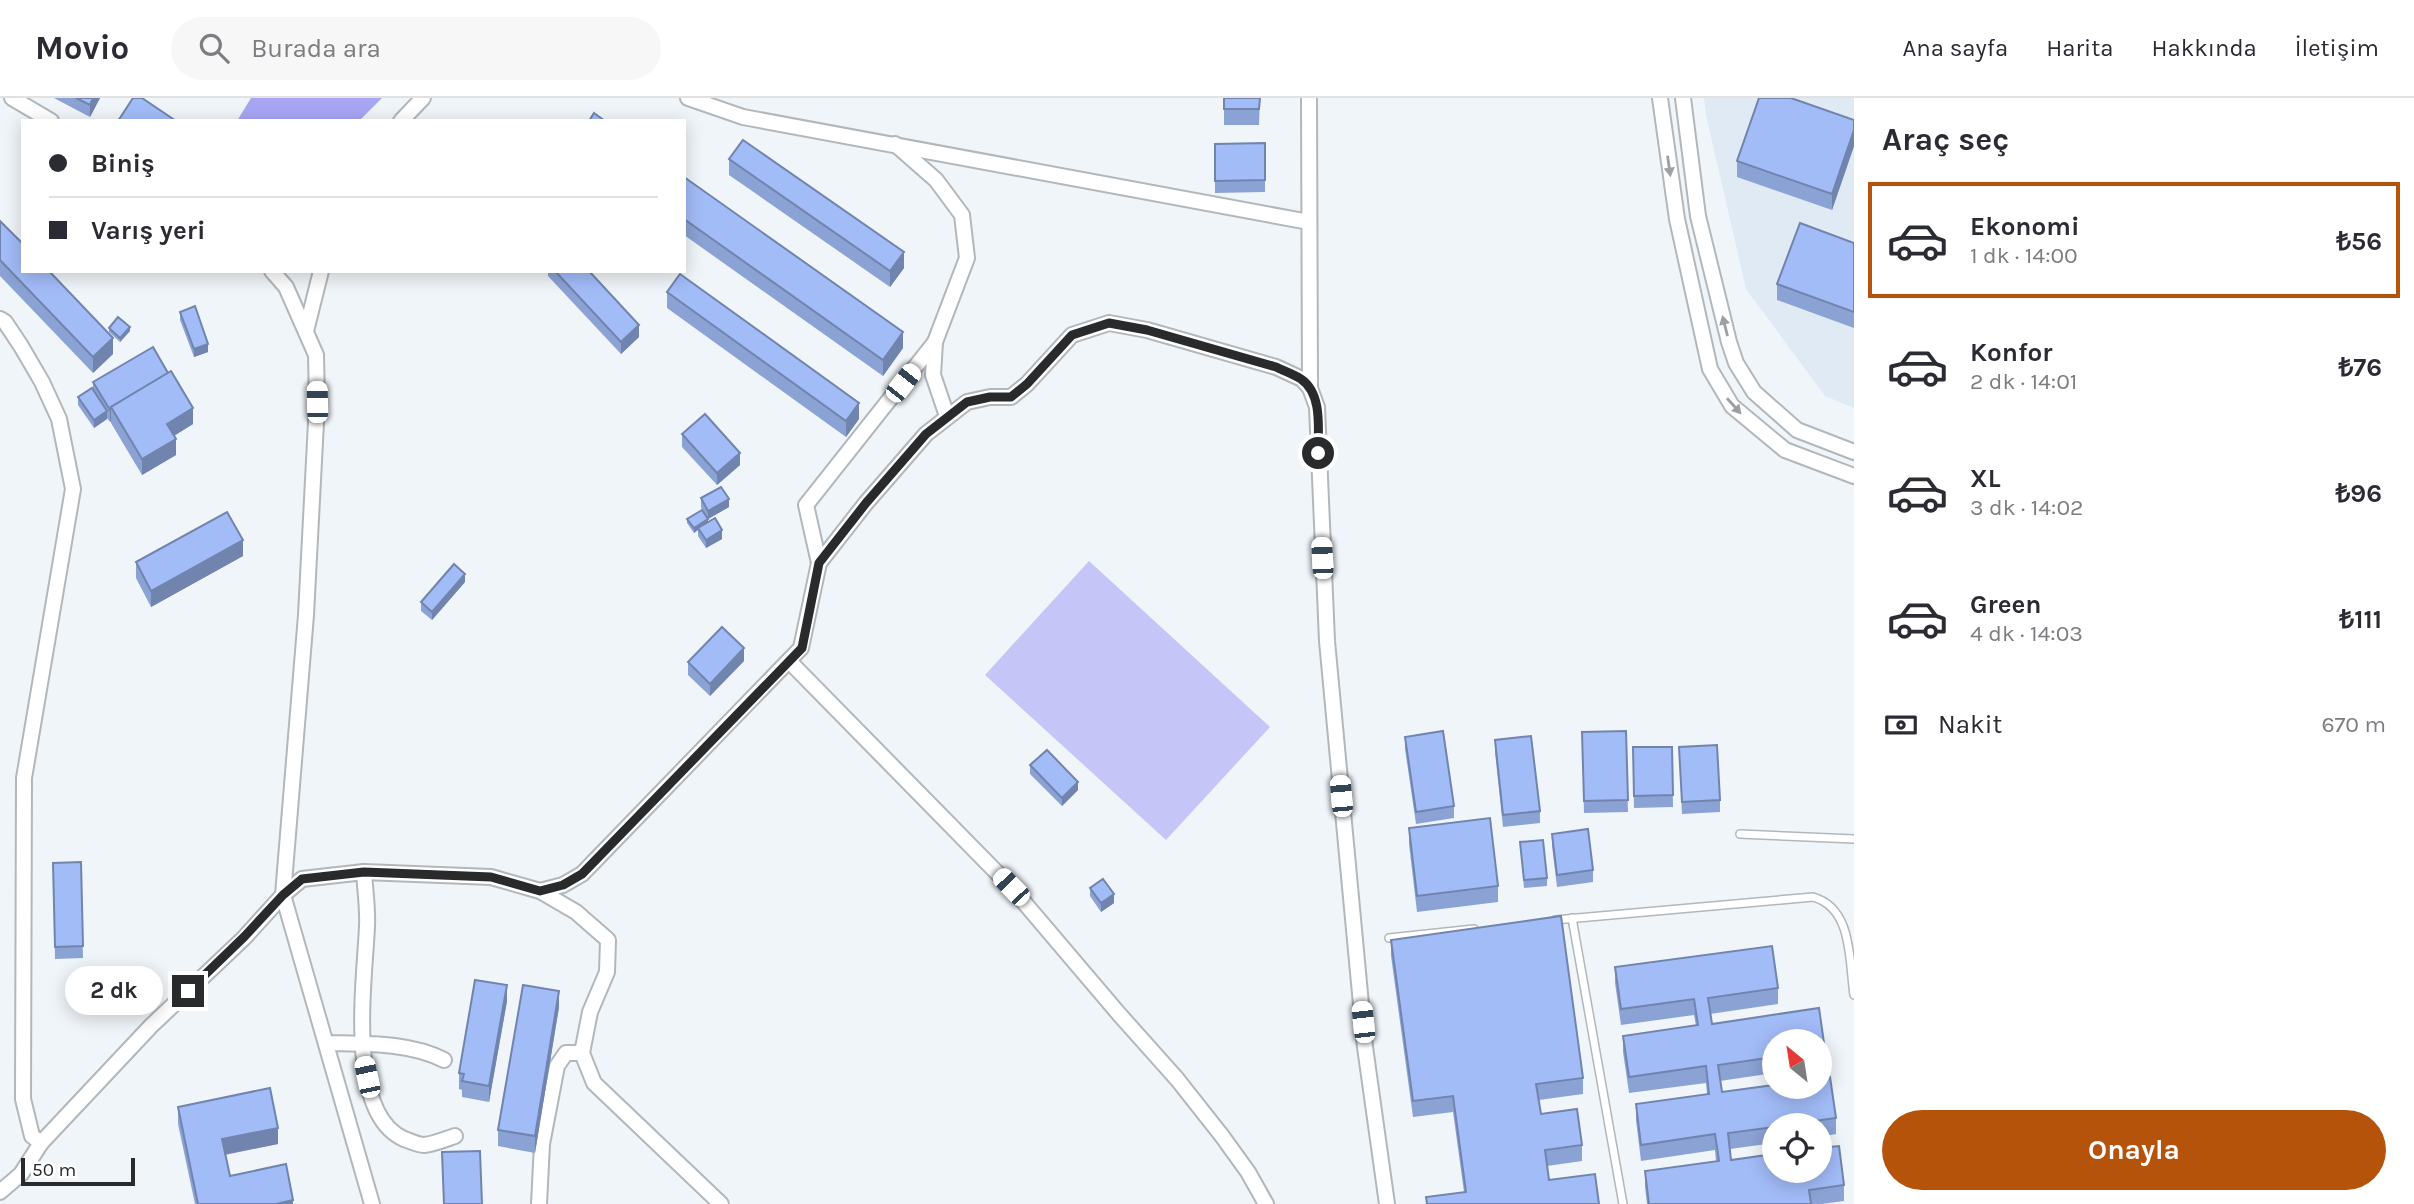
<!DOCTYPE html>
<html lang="tr">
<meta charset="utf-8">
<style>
body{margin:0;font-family:Karla,sans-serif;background:#f7f7f7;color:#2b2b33;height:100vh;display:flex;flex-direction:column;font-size:26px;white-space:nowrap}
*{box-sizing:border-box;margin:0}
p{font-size:23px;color:#7c7c81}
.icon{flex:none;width:38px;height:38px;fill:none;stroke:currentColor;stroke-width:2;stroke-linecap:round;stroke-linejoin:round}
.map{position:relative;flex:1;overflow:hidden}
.drawer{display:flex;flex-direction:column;background:#fff;width:560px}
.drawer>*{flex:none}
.hud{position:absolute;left:21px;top:21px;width:665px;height:154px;border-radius:0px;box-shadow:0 4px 18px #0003;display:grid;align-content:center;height:154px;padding:0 28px;background:#fff}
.needle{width:46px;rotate:330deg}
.tools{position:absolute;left:1762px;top:931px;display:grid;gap:14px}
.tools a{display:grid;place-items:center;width:70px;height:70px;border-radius:50%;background:#fff;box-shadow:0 4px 18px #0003;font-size:35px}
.scale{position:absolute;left:21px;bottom:18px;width:114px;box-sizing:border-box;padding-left:7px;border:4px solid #282a2b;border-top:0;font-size:19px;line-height:24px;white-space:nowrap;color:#282a2b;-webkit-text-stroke:5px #fff;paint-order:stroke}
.end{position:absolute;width:32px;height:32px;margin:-16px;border:9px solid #282a2b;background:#fff;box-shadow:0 0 0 4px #fff}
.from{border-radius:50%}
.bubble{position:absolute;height:49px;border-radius:24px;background:#fff;box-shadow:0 4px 18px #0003;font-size:23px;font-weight:700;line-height:49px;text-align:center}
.car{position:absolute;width:21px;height:42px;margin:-21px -10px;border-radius:9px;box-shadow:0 0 5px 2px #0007;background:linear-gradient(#fff 24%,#345 0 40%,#fff 0 76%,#345 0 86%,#fff 0)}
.hud b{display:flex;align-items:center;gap:24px;height:66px;font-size:26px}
.hud b+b{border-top:2px solid #e1e1e2}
.hud i{width:18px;height:18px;background:#2b2b33}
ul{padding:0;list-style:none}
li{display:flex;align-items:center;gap:21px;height:116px;margin:0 14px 10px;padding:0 14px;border:4px solid transparent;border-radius:0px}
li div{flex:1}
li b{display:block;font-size:26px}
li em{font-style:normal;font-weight:700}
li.selected{border-color:#b45309}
li>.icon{width:63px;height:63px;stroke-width:1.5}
h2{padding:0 28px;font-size:32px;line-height:84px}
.pay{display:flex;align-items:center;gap:18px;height:77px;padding:0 28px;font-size:26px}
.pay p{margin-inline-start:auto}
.action{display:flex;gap:14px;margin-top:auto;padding:14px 28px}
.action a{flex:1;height:80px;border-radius:42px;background:#b45309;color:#fff;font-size:28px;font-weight:700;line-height:80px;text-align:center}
header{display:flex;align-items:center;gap:42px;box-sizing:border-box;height:98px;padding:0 35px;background:#fff;border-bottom:2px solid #e1e1e2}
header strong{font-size:33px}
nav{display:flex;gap:38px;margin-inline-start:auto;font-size:24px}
.search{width:490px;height:63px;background:#f7f7f7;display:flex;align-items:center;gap:18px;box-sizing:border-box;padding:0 24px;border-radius:38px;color:#7c7c81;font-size:26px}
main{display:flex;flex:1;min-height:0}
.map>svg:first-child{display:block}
</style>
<header>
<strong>Movio</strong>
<div class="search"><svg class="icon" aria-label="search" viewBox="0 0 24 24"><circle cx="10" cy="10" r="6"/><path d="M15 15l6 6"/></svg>Burada ara</div>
<nav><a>Ana sayfa</a><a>Harita</a><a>Hakkında</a><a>İletişim</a></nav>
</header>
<main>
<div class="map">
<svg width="1854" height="1106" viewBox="0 0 1854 1106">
<rect width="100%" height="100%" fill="#f0f5f9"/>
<path fill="#e0eaf4" d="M1704 0H1854V310L1825 298 1746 191 1706 17Z"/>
<path fill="#c6c5f8" d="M1089 463 1270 629 1166 742 985 577Z"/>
<path fill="#a8a5f4" d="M251 0H382L359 23H237Z"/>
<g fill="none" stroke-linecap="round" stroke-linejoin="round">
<g stroke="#b2b7bb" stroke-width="10">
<g id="lane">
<path d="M1740 736 1854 741"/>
<path d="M1572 820 1623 1106"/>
<path d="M1555 822 1813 799C1853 810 1849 863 1854 897"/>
<path d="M1389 840 1474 831"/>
</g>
</g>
<g stroke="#b2b7bb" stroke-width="18">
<g id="street">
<path d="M12 0 51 23"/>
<path d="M688 0 743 19 1309 124"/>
<path d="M1309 0 1310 290"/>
<path d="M1660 0 1677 121 1710 271 1732 308 1785 352 1854 378"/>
<path d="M1683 0 1698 118 1729 244 1736 265 1754 294 1797 332 1854 354"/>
<path d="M401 23 423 0"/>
<path d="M272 173 286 189 316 257 317 305 306 517 283 797 372 1106"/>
<path d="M0 221 5 224 21 248 42 284 59 321 73 391 24 680 23 1001 32 1038 41 1045"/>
<path d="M306 233 321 173"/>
<path d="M935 244 933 277 947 318"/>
<path d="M819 465 806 407 935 244 967 160 962 117 936 82 895 46"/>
<path d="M789 563 1011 789 1119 916 1177 981 1222 1038 1248 1074 1266 1106"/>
<path d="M364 774C365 792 368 811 367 828 365 880 345 1015 404 1041 410 1043 418 1047 424 1047 434 1046 446 1041 455 1038"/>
<path d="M540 793 563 787 582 776 801 550 819 465 866 405 926 336 967 304 990 299H1011L1027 286 1072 237 1109 225 1147 232 1276 269 1302 281 1310 290 1317 309 1327 543 1365 949 1387 1106"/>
<path d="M326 945C365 946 409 944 444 962"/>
<path d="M0 1094 21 1076 41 1045 151 928 244 840 283 797 302 781 364 774 491 779 540 793 576 814 608 842 607 874 590 914 582 955 594 985 721 1106"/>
<path d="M539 1106 542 1046 557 968 566 955H582"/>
</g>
</g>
<use href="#lane" stroke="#fff" stroke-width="7"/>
<use href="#street" stroke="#fff" stroke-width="14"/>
</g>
<g fill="#8ba2d5">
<path d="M54 0H100L90 19Z"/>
<path d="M1224 0H1260L1259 27H1224Z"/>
<path d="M1854 22V48L1832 112 1737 79V63Z"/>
<path d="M1265 45V94L1215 95V46Z"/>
<path d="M729 61 904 170 890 189 729 77Z"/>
<path d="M684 79 903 250 883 278 684 137Z"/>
<path d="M0 123 113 256 93 275 0 178Z"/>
<path d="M1854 145V230L1777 202V186Z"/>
<path d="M548 173H589L639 239 621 256 548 178Z"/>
<path d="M667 194 859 321 846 339 667 210Z"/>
<path d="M180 214 208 254 194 259 180 222Z"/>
<path d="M109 230 130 233 120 244 109 234Z"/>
<path d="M93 284 193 326 174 338 176 357 142 377 111 325V323L110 324 107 320V321L94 330 78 307V299L93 292Z"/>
<path d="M682 336 740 367 717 387 682 349Z"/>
<path d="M701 400 729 409 708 421V424L722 441 706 450 698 438V431L694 435 687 425V421L702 412 701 409Z"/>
<path d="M243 458 151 509 136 480V464Z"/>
<path d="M465 484 432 522 421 513V504Z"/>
<path d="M744 563 710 598 688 577V564Z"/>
<path d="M1626 633 1628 714 1584 715 1582 634Z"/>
<path d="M1405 639 1454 708V720L1416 726 1405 651Z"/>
<path d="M1495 642 1540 713V725L1503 729 1495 654Z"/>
<path d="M1633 649H1672L1673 709 1634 710Z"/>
<path d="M1679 649 1720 702V714L1682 716Z"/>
<path d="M1030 667 1078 692 1062 708 1030 676Z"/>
<path d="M1409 730 1498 788V804L1417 814 1409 746Z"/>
<path d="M1552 736 1593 772V784L1557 789 1552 748Z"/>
<path d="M1520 744 1547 780V788L1524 790Z"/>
<path d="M81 764 83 860 55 861 53 765Z"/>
<path d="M1090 790 1114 805 1101 814 1090 798Z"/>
<path d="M1391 842 1583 980V996L1539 1002 1541 1016 1582 1047V1063L1547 1068 1549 1082 1599 1106H1426V1099L1464 1094 1453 1014 1413 1019 1391 858Z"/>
<path d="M1772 848 1778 890V906L1710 916 1712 926 1819 910 1825 952V968L1820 969V943H1774V975L1720 983 1722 994 1774 987V989H1820V981L1830 979 1836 1020V1036L1820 1039V1027H1774V1045L1730 1051 1731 1062 1774 1056V1073H1820V1050L1839 1048 1844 1087V1103L1822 1106H1647L1645 1089V1073L1716 1063 1715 1052 1641 1063 1636 1022V1006L1707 996 1706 985 1629 995 1623 954V938L1696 928 1694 917 1621 927 1615 885V869Z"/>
<path d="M507 903 489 1004 462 999V992L459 991V975Z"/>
<path d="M559 909 535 1055 498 1048V1032Z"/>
<path d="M178 1009 278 1046 225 1057 230 1078 293 1106H195L178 1026Z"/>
</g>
<g fill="#7184ae">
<path d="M93 0H100L90 19V7Z"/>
<path d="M1854 32V48L1832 112V96Z"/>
<path d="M904 154V170L890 189V173Z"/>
<path d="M639 227V239L621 256V244Z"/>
<path d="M130 229V233L120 244V240Z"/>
<path d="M903 234V250L883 278V262Z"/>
<path d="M113 240V256L93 275V259Z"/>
<path d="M208 246V254L194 259V251Z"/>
<path d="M859 305V321L846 339V323Z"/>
<path d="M193 310V326L167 342V326Z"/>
<path d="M111 311V323L110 324V312Z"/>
<path d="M107 313V321L94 330V322Z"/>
<path d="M176 341V357L142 377V361Z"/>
<path d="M740 355V367L717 387V375Z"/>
<path d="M729 401V409L708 421V425L694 435V430L708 421V413Z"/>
<path d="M722 432V441L706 450V442Z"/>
<path d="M243 442V458L151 509V493Z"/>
<path d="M465 476V484L432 522V514Z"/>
<path d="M744 550V563L710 598V586Z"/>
<path d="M1078 684V692L1062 708V700Z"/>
<path d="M1114 796V805L1101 814V805Z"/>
<path d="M507 887V903L489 1004V988Z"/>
<path d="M559 893V909L535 1055V1038Z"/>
<path d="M278 1030V1046L222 1057V1041Z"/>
<path d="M293 1102V1106H276Z"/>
</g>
<g fill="#a2bcf8" stroke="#7184ae" stroke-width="2">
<path d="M76 0H93L90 7Z"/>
<path d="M133 0H142L176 23H118Z"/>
<path d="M1224 0H1260L1259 11H1224Z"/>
<path d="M1759 0H1791L1854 22V32L1832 96 1737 63Z"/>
<path d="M594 15 605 23H589Z"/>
<path d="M743 42 904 154 890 173 729 61Z"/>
<path d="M1265 45V82L1215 83V46Z"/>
<path d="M684 79 903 234 883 262 684 121Z"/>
<path d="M0 123 23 146V173H49L113 240 93 259 0 162Z"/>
<path d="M1800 125 1854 145V214L1777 186Z"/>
<path d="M555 173H589L639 227 621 244Z"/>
<path d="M680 176 859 305 846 323 667 194Z"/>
<path d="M195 208 208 246 194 251 180 214Z"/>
<path d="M118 219 130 229 120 240 109 230Z"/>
<path d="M153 249 168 275 111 309 112 310 110 312 93 284Z"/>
<path d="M171 273 193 310 167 326 176 341 142 361 111 309Z"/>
<path d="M92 290 107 313 94 322 78 299Z"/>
<path d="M705 316 740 355 717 375 682 336Z"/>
<path d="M721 389 729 401 708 413 701 400Z"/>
<path d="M702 412 708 421 694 430 687 421Z"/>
<path d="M227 414 243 442 151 493 136 464Z"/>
<path d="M715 420 722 432 706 442 698 430Z"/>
<path d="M454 466 465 476 432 514 421 504Z"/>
<path d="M722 529 744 550 710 586 688 564Z"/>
<path d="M1443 633 1454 708 1416 714 1405 639Z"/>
<path d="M1626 633 1628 702 1584 703 1582 634Z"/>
<path d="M1531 638 1540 713 1503 717 1495 642Z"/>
<path d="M1717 647 1720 702 1682 704 1679 649Z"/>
<path d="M1633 649H1672L1673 697 1634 698Z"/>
<path d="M1047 652 1078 684 1062 700 1030 667Z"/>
<path d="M1490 720 1498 788 1417 798 1409 730Z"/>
<path d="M1588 731 1593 772 1557 777 1552 736Z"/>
<path d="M1543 742 1547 780 1524 782 1520 744Z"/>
<path d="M81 764 83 848 55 849 53 765Z"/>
<path d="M1103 781 1114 796 1101 805 1090 790Z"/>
<path d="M1561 818 1583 980 1536 986 1541 1016 1577 1011 1582 1047 1545 1052 1549 1082 1595 1076 1599 1106H1427L1426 1099 1466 1094 1453 998 1413 1003 1391 842Z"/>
<path d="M1772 848 1778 890 1708 900 1712 926 1819 910 1825 952 1820 953V943H1774V959L1718 967 1722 994 1774 987V989H1820V981L1830 979 1836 1020 1786 1027H1774V1029L1728 1035 1731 1062 1774 1056V1073H1820V1050L1839 1048 1844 1087 1809 1092 1811 1106H1649L1645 1073 1719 1063 1715 1036 1641 1047 1636 1006 1709 996 1706 968 1629 979 1623 938 1698 927 1694 901 1621 911 1615 869Z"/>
<path d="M475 882 507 887 489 988 462 983 464 976 459 975Z"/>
<path d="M523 887 559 893 535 1038 498 1032Z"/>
<path d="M270 990 278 1030 222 1041 230 1078 286 1066 293 1102 276 1106H198L178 1009Z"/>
<path d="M480 1053 482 1106H444L442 1054Z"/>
</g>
<defs><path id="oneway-solid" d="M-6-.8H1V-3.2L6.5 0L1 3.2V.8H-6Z" transform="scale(1.75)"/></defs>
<g fill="#9e9fa0">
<use href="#oneway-solid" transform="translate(1669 68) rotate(82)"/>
<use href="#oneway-solid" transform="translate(1725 228) rotate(-104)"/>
<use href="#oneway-solid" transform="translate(1734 308) rotate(48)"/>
</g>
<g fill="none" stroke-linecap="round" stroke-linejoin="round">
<path stroke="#282a2b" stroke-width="9" d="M188 893 244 839 283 797 302 781 364 774 491 779 540 793 563 787 582 776 802 550 819 465 866 405 926 336 967 304 990 299H1011L1027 286 1072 237 1109 225 1147 232 1276 269C1284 273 1293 276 1301 281 1323 296 1318 332 1318 355"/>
</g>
</svg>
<div class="tools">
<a><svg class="needle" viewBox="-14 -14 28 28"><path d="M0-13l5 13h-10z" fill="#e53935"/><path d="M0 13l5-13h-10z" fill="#7c7c81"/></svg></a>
<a><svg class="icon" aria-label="locate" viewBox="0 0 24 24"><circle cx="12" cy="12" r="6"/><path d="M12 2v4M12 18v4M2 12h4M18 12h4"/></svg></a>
</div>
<div class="scale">50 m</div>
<i class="end from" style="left:1318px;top:355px"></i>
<i class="end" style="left:188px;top:893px"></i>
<div class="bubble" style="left:65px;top:868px;width:98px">2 dk</div>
<i class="car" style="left:903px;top:285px;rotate:38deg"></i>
<i class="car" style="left:317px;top:304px;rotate:359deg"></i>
<i class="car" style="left:1322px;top:460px;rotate:357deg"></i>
<i class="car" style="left:1341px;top:698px;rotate:355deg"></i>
<i class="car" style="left:1011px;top:789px;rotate:316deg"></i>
<i class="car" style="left:1363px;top:924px;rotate:354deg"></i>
<i class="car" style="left:367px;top:979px;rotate:348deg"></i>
<div class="hud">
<b><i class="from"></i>Biniş</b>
<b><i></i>Varış yeri</b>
</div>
</div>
<section class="drawer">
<h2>Araç seç</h2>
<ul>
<li class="selected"><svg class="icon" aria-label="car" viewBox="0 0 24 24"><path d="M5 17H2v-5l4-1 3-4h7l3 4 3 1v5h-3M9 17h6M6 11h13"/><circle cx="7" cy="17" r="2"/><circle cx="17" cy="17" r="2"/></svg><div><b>Ekonomi</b><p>1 dk · 14:00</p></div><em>₺56</em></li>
<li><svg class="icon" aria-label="car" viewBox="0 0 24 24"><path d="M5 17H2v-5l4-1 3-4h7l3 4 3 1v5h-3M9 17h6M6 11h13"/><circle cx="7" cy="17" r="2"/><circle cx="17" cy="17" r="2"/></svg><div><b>Konfor</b><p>2 dk · 14:01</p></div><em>₺76</em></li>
<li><svg class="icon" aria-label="car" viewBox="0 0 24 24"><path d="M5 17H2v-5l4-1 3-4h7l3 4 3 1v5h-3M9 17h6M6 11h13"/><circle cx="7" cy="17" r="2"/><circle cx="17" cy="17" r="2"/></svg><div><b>XL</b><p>3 dk · 14:02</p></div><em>₺96</em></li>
<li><svg class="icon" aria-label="car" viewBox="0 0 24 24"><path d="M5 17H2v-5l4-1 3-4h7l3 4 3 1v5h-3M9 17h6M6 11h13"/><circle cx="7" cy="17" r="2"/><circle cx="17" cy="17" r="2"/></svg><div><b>Green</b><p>4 dk · 14:03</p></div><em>₺111</em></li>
</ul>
<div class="pay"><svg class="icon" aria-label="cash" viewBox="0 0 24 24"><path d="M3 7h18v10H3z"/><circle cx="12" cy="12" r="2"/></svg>Nakit<p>670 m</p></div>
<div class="action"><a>Onayla</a></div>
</section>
</main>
